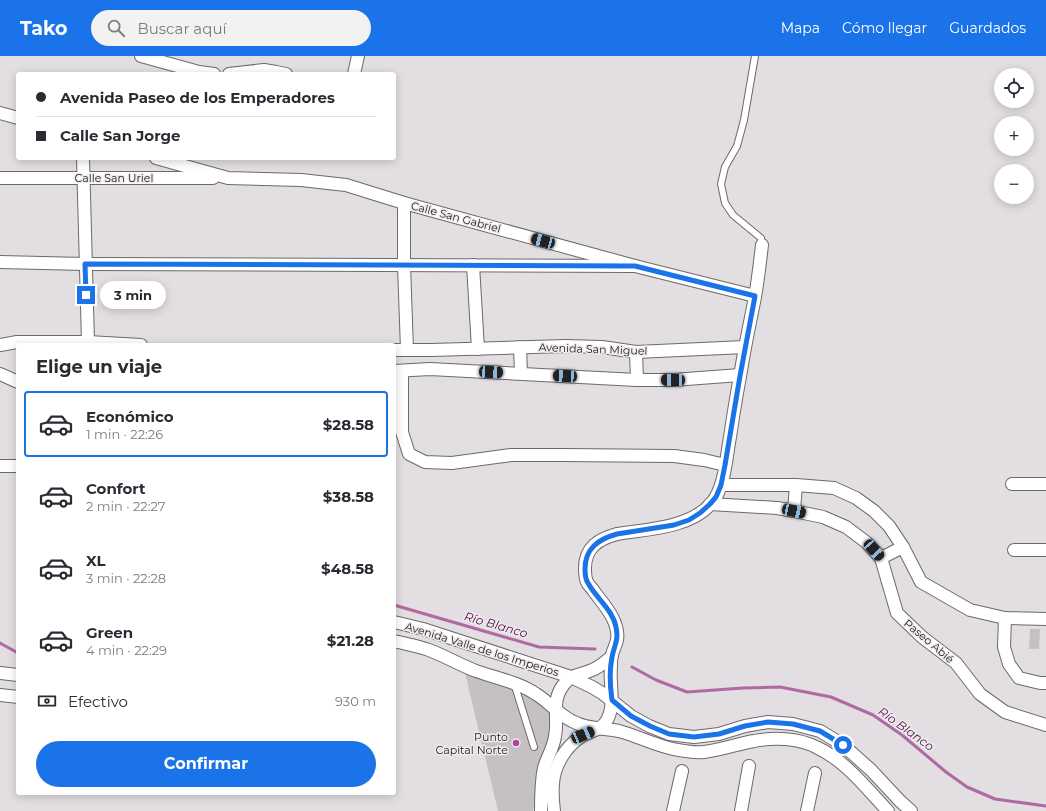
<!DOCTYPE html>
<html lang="es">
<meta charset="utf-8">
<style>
body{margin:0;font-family:Montserrat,sans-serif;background:#f2f2f3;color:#2b2b33;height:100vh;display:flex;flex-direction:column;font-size:15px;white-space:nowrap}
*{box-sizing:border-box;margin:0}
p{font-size:13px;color:#7c7c81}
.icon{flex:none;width:22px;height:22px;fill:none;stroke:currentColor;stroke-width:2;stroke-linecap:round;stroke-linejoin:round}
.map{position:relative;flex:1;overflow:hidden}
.side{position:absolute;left:16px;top:287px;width:380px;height:452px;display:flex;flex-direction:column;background:#fff;border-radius:4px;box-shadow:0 2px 10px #0003}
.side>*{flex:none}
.top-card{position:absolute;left:16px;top:16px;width:380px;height:88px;border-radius:4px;box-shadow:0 2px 10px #0003;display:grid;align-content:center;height:88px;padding:0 20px;background:#fff}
.buttons{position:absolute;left:994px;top:12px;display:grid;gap:8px}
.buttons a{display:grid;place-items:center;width:40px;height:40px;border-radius:50%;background:#fff;box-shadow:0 2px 10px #0003;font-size:20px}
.end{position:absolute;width:18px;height:18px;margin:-9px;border:5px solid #1a73e8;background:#fff;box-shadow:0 0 0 2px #fff}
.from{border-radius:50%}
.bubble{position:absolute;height:28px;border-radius:14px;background:#fff;box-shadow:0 2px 10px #0003;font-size:13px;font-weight:700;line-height:28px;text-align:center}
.car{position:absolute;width:12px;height:24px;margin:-12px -6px;border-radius:5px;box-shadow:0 0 3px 1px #0007;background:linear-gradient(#222 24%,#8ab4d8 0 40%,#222 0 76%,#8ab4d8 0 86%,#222 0)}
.top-card b{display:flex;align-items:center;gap:14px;height:38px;font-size:15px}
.top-card b+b{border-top:1px solid #e1e1e2}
.top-card i{width:10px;height:10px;background:#2b2b33}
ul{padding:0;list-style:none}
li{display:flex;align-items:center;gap:12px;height:66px;margin:0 8px 6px;padding:0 12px;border:2px solid transparent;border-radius:4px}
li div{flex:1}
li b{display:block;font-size:15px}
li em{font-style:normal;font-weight:700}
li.current{border-color:#1a73e8}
li>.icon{width:36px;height:36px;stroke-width:1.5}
h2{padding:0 20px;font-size:18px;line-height:48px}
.pay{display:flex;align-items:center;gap:10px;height:44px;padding:0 20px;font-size:15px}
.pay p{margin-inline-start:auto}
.primary-button{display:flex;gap:8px;margin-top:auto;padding:8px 20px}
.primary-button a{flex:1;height:46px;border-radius:24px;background:#1a73e8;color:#fff;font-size:16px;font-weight:700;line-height:46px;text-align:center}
header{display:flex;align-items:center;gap:24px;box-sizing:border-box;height:56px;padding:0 20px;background:#1a73e8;color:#fff}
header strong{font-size:19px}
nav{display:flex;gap:22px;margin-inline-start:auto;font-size:14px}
.search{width:280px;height:36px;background:#f2f2f3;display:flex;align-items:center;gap:10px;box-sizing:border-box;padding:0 14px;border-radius:22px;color:#7c7c81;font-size:15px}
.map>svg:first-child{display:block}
</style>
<header>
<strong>Tako</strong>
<div class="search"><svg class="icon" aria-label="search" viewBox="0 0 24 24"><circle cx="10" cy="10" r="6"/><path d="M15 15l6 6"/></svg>Buscar aquí</div>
<nav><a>Mapa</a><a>Cómo llegar</a><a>Guardados</a></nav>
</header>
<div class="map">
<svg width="1046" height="755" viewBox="0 0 1046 755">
<rect width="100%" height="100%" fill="#e2dee1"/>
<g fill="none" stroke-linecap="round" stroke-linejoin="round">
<g stroke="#af6aa4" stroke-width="3">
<path d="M394 549 539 591 595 593"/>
<path d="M0 587 18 597"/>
<path d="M632 611 656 624 687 636 743 632 780 631 831 641 873 659 902 679 946 716 967 731 995 743 1046 750"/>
</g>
</g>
<g fill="#c4c0c3">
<path d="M1030 573H1040L1039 593H1029Z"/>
<path d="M465 617 510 630 528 638 541 648 551 657 553 676 539 708 536 723 535 740 533 755H498Z"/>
</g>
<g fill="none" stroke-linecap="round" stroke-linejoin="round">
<g stroke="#6c696c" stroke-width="8">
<g id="service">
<path d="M755 0 744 64 737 90 725 111 721 128 725 147 733 159 761 182 762 189"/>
<path d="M514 627 534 691"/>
</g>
</g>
<g stroke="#6c696c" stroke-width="14">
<g id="minor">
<path d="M141 0 199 16 214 18"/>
<path d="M229 18 264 14 276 16 286 18"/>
<path d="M354 18 358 0"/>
<path d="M0 57 18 62"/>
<path d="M83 102 88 286 86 289"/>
<path d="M156 102 228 122 301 124 346 129 404 147 635 210 755 240"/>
<path d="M0 122H213"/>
<path d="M404 147V209L407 294"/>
<path d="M0 206 85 208 635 210"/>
<path d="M473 209 478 293"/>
<path d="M0 289 17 286H88L141 289"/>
<path d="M520 291 521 317"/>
<path d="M394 294H431L565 290 602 291 636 296 745 291"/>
<path d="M636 296 637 324"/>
<path d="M394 315 430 313 637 324H673L740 319"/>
<path d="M402 315V376L409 398 425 406 452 407 511 399H565L674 400 704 404 725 409"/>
<path d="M0 318 18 326"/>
<path d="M0 410H18"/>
<path d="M1012 428H1046"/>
<path d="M721 429H796L834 432 856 442 874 455 889 470 903 491 921 526 970 554 1005 562 1046 563"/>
<path d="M710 448 777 452 794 455 823 461 846 471 866 486 881 502 897 557 922 581 956 607 980 638 1005 656 1046 669"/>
<path d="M794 455 796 429"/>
<path d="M1014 494H1046"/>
<path d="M881 502 903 491"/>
<path d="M1005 562 1004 591 1009 608 1019 622 1040 627H1046"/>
<path d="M394 566 423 573 571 621 592 631 602 637 631 660 649 670 669 678 694 681 719 678 745 670 768 666 793 668 820 675 843 689 871 714 900 745 911 755"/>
<path d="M394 585C406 588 418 590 429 594 445 600 460 609 476 615 496 622 518 626 536 638 549 646 558 658 572 665 586 673 603 672 619 675 637 680 655 689 673 693 683 695 694 697 704 696 721 694 737 688 754 685 774 681 798 682 816 691 845 704 867 733 888 755"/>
<path d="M0 617 18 619"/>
<path d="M0 639 18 641"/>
<path d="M541 755C541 741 541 726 544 712 547 701 554 691 555 680 559 661 550 644 565 627 572 618 582 619 592 614 600 611 606 605 612 600"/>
<path d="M554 755C553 746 552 737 553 728 554 709 566 690 582 680 591 674 601 675 607 664 616 648 609 628 611 611 611 607 611 602 612 599 613 594 616 589 617 584 620 565 603 548 593 534 591 531 588 529 587 526 585 522 585 517 585 512 585 491 599 483 617 478 648 473 689 472 711 448 725 432 726 402 730 381 733 361 736 341 740 321 744 294 750 267 755 241 758 224 760 206 762 189"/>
<path d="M673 755 682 715"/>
<path d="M741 755 749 710"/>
<path d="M807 755 815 717"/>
</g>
</g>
<use href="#service" stroke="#fff" stroke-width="6"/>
<use href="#minor" stroke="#fff" stroke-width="12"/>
</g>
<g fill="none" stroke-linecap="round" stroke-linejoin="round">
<path stroke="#1a73e8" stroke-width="5" d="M86 239 85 208 635 210 755 240 740 320 725 409 721 429 716 441 710 448 700 457 689 464 674 469 617 478C599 483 585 492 585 513 585 518 585 523 588 527 596 542 613 554 616 571 619 584 614 590 612 601 609 616 610 630 612 644L631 660 650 670 669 678 694 681 719 678 745 670 768 666 793 668 820 675 843 689"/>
</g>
<circle fill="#b044a3" stroke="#efebee" stroke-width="1.5" cx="516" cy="687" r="4"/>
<g text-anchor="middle" stroke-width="3" stroke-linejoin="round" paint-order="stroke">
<g font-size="11" fill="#1b191a" stroke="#efebee">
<text x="114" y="126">Calle San Uriel</text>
<text transform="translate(456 161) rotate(15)" y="4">Calle San Gabriel</text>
<text transform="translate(593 293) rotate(2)" y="4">Avenida San Miguel</text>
<text transform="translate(929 585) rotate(40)" y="4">Paseo Abié</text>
<text transform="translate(482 593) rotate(17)" y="4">Avenida Valle de los Imperios</text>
</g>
<g font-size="11" fill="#1b191a" stroke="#efebee" text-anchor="end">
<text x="508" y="685">Punto<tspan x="508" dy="13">Capital Norte</tspan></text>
</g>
<g font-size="12" font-style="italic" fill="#500f49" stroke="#efebee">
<text transform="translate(496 569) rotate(16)" y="4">Río Blanco</text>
<text transform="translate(906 673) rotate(36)" y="4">Río Blanco</text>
</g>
</g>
</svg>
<div class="buttons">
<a><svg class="icon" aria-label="locate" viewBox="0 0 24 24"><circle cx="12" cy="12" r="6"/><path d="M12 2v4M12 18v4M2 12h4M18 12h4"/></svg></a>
<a>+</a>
<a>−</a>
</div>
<i class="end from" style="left:843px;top:689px"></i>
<i class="end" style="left:86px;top:239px"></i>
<div class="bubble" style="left:100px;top:225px;width:66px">3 min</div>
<i class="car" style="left:543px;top:185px;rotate:285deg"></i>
<i class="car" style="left:491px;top:316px;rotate:93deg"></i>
<i class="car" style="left:565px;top:320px;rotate:273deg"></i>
<i class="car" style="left:673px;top:324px;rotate:271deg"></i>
<i class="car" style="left:794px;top:455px;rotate:102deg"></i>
<i class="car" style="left:874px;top:494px;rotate:138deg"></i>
<i class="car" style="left:583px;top:679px;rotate:67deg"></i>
<div class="top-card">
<b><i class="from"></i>Avenida Paseo de los Emperadores</b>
<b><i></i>Calle San Jorge</b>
</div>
<section class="side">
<h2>Elige un viaje</h2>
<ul>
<li class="current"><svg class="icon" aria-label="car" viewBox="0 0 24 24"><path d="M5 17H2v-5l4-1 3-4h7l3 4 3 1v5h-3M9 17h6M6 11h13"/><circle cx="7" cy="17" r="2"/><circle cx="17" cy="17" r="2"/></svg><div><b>Económico</b><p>1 min · 22:26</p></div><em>$28.58</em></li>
<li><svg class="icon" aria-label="car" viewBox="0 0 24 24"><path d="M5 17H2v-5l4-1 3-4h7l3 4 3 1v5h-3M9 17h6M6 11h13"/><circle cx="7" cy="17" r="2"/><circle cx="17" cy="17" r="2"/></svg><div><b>Confort</b><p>2 min · 22:27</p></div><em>$38.58</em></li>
<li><svg class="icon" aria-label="car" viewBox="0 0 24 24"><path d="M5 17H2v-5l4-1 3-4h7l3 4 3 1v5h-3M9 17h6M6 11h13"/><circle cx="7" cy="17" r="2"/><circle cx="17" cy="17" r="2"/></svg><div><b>XL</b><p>3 min · 22:28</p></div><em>$48.58</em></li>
<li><svg class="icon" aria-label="car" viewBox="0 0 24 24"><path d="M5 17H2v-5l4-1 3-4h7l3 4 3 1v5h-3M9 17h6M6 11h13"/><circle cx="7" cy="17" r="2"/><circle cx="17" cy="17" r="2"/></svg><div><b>Green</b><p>4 min · 22:29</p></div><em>$21.28</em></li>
</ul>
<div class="pay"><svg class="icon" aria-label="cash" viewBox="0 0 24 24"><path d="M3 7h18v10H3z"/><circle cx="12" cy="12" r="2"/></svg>Efectivo<p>930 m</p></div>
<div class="primary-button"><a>Confirmar</a></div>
</section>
</div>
